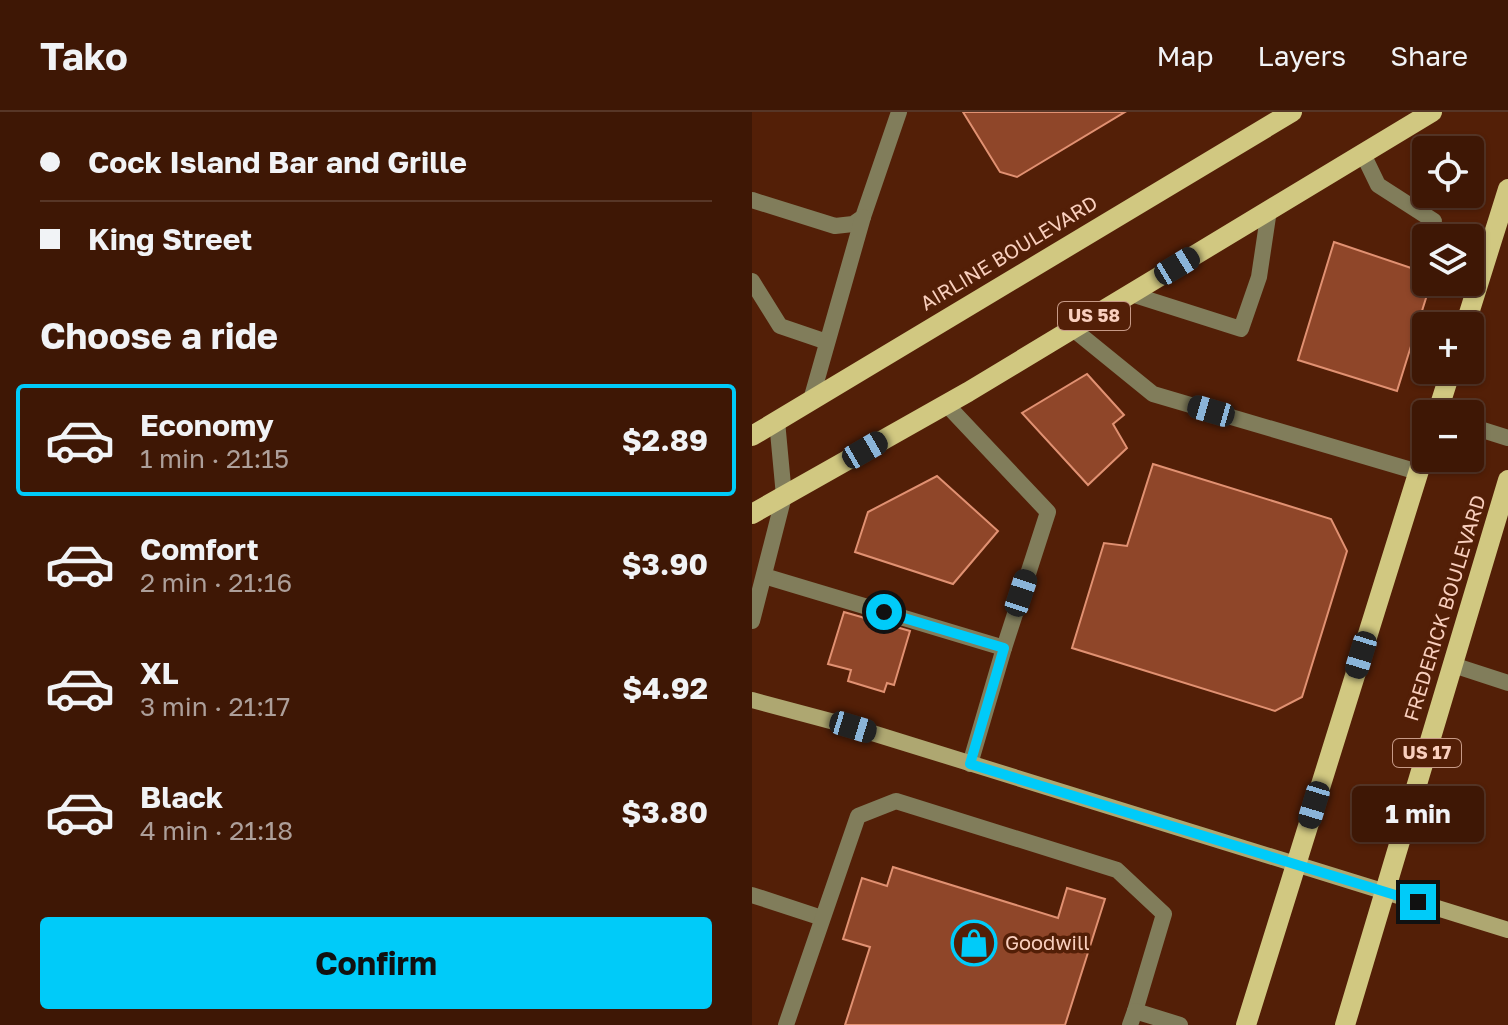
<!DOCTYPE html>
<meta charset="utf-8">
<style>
body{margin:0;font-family:"Golos Text",sans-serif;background:#492413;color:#f1f3f6;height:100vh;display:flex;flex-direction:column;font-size:30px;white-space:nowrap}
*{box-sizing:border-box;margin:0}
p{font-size:26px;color:#ad9f9a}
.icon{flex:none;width:44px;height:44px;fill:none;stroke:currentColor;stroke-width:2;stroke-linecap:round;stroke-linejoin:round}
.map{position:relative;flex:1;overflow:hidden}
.details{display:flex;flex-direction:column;background:#3e1705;width:752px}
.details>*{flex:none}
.hud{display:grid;align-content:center;height:176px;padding:0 40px;background:#3e1705}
.tools{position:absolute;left:660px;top:24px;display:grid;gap:16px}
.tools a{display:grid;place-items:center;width:72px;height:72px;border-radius:8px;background:#3e1705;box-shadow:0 2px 6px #0004,0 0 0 2px #573627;font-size:40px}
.end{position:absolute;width:36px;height:36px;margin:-18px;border:10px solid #00cbf9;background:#111;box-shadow:0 0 0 4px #111}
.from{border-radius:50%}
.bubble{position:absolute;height:56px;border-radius:8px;background:#3e1705;box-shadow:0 2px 6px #0004,0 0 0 2px #573627;font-size:26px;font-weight:700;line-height:56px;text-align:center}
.car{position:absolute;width:24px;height:48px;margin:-24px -12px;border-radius:10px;box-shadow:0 0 6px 2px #0007;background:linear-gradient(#222 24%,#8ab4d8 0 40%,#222 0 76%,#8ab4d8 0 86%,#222 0)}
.hud b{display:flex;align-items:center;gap:28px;height:76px;font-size:30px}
.hud b+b{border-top:2px solid #573627}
.hud i{width:20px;height:20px;background:#f1f3f6}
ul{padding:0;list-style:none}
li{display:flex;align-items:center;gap:24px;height:112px;margin:0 16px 12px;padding:0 24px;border:4px solid transparent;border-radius:8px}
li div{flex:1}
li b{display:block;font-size:30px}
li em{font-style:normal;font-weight:700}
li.selected{border-color:#00cbf9}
li>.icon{width:72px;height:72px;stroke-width:1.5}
h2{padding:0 40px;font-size:36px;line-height:96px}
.button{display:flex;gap:16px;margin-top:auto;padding:16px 40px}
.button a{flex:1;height:92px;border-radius:8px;background:#00cbf9;color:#111;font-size:32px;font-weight:700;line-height:92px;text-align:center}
header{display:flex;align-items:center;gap:48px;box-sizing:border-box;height:112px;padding:0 40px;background:#3e1705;border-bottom:2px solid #573627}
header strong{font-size:38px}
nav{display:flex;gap:44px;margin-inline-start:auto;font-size:28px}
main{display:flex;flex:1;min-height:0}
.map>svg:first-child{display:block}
</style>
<header>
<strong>Tako</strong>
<nav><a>Map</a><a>Layers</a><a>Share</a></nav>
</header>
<main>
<section class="details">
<div class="hud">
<b><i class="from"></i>Cock Island Bar and Grille</b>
<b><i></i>King Street</b>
</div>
<h2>Choose a ride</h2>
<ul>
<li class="selected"><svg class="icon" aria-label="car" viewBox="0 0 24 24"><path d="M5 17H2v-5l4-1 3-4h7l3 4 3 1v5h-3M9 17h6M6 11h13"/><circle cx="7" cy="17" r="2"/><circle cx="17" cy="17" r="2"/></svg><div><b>Economy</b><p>1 min · 21:15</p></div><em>$2.89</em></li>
<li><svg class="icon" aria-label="car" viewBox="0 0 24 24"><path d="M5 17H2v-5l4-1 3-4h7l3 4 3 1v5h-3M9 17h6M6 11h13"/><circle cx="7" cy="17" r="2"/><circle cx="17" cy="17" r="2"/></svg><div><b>Comfort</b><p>2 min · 21:16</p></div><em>$3.90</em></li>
<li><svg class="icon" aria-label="car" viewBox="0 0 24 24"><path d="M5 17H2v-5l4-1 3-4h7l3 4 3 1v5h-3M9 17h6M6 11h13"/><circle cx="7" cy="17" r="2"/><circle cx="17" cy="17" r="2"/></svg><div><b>XL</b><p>3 min · 21:17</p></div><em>$4.92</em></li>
<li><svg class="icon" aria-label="car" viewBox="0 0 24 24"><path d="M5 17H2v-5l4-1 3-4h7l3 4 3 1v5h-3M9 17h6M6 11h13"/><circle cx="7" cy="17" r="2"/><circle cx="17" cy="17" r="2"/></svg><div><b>Black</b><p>4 min · 21:18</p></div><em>$3.80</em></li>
</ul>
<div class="button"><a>Confirm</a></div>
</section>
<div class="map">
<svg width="756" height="913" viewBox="0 0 756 913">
<rect width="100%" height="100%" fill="#531f07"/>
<g fill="#8f4629" stroke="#e19172" stroke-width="2">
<path d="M211 0H373L265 65 248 60Z"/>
<path d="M582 130 674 161V170H679L645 279 546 248Z"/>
<path d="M335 262 372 303 361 312 375 336 336 373 270 301Z"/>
<path d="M401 352 579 407 595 439 550 585 523 599 320 536 352 431 375 434Z"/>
<path d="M185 364 246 419 201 472 103 440 116 400Z"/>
<path d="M92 500 158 519 142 573 135 571 132 580 96 569 99 558 76 552Z"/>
<path d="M141 755 306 806 315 776 353 787 313 913H93L118 835 91 827 110 766 135 774Z"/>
</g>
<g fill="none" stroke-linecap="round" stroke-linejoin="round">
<g stroke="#817d5b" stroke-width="16">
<path d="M611 42 626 73 682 109"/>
<path d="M0 169 28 214 75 230"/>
<path d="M379 182 489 217 507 165 517 98"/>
<path d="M321 217 401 282 666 360"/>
<path d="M194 292 296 400 252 536 218 652"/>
<path d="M12 464 252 536"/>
<path d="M701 553 756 571"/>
<path d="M0 783 70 806"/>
<path d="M34 913 106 704 144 689 365 758 412 802 383 899"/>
<path d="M378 913 383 899 428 913"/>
</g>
<g stroke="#817d5b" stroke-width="16">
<path d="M0 88 83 114 101 112 111 105 147 0"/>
<path d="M59 288 111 105"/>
<path d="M718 314 756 326"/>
<path d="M0 509 32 384 25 309"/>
</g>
<path stroke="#aea771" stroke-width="16" d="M0 588 101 615 756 818"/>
<g stroke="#d1c881" stroke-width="20">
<path d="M713 214 756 77"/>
<path d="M685 302 699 258"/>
<path d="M0 324 540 0"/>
<path d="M0 402 216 280 680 0"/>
<path d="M494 913 674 336"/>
<path d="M593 913 756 368"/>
</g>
</g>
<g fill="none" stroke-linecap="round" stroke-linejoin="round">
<path stroke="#00cbf9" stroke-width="10" d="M132 500 252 536 218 652 666 790"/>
</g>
<defs>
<g id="shop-ring" transform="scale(2.3)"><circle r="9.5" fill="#531f07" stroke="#00cbf9" stroke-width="1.5"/><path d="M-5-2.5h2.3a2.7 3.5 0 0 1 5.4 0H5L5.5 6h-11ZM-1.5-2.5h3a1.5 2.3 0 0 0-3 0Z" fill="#00cbf9"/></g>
</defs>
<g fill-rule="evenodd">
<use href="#shop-ring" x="222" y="831"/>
</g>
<g text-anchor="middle" stroke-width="7" stroke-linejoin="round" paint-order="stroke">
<g fill="#531f07" stroke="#c79a87" stroke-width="2">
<rect x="306" y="190" width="72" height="28" rx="6"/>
<rect x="641" y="627" width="68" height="28" rx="6"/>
</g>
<g font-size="18" font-weight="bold" fill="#f9cfbe">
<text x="342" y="210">US 58</text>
<text x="675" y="647">US 17</text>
</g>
<g font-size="20" fill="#f9cfbe" stroke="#531f07">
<text transform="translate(257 141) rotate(-31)" y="7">AIRLINE BOULEVARD</text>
<text transform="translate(693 496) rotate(-73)" y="7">FREDERICK BOULEVARD</text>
</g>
<g font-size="20" fill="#f9cfbe" stroke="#531f07" text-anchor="start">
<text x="253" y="838">Goodwill</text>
</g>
</g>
</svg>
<div class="tools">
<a><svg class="icon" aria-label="locate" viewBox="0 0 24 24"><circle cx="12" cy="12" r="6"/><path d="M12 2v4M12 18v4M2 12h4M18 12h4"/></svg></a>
<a><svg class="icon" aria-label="layers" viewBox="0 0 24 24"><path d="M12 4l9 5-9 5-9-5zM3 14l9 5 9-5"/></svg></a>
<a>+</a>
<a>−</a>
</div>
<i class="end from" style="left:132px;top:500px"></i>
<i class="end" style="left:666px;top:790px"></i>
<div class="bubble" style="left:600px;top:674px;width:132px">1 min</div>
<i class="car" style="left:425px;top:154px;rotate:59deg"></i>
<i class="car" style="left:459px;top:299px;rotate:286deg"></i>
<i class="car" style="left:113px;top:338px;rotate:60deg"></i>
<i class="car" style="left:269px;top:481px;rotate:18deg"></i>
<i class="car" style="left:609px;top:543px;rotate:197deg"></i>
<i class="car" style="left:101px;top:615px;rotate:107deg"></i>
<i class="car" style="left:562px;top:693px;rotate:197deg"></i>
</div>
</main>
